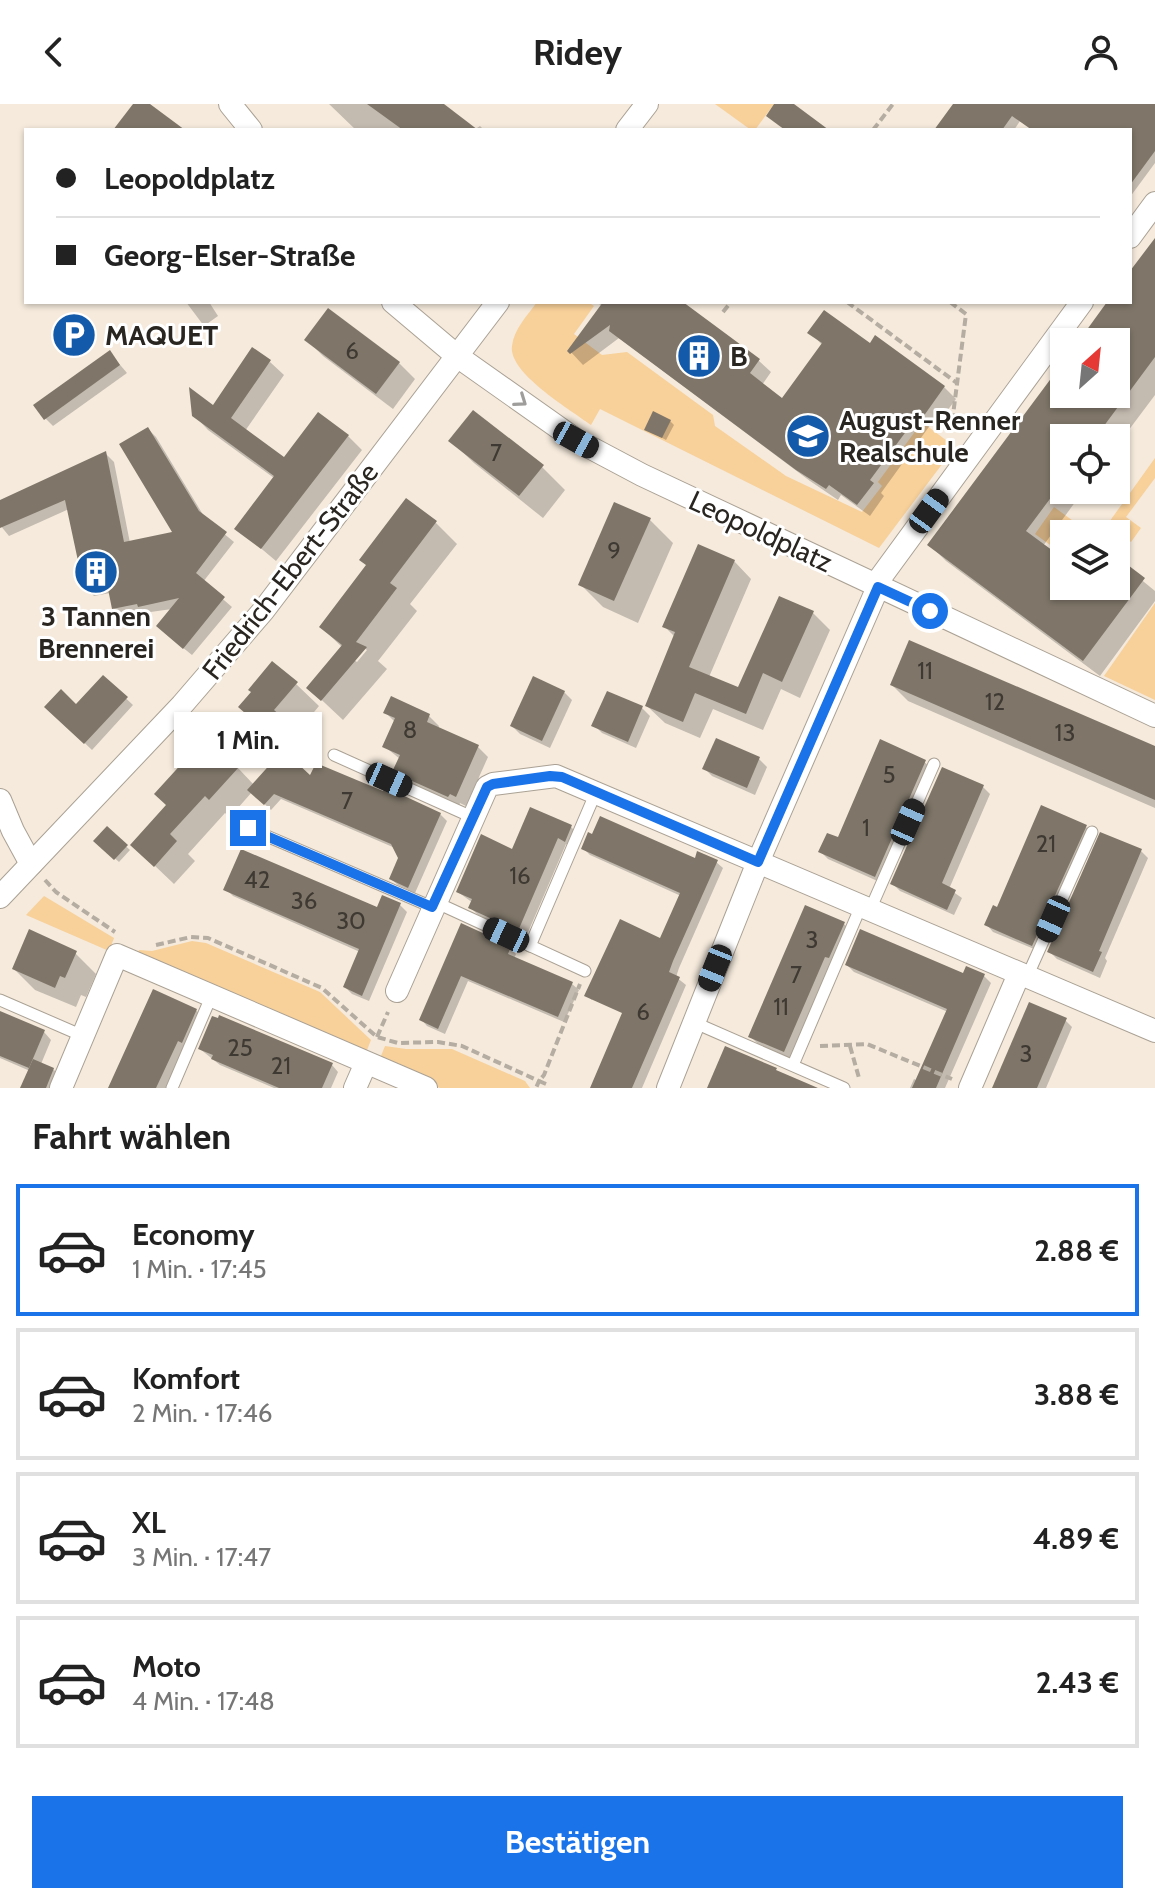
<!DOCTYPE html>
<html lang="de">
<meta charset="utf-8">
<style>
body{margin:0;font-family:Cabin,sans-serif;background:#f2f2f2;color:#222;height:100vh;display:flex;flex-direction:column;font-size:30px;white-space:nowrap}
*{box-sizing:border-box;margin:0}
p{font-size:26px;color:#767676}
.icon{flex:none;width:44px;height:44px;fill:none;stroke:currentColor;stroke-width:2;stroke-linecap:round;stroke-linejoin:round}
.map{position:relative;height:984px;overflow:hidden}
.sheet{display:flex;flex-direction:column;background:#fff;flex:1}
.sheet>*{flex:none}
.top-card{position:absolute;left:24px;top:24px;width:1108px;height:176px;border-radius:0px;box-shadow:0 2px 6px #0004;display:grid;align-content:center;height:176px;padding:0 32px;background:#fff}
.needle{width:52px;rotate:27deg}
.controls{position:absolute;left:1050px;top:224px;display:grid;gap:16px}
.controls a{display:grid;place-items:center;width:80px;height:80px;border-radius:0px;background:#fff;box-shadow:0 2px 6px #0004;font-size:40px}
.end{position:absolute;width:36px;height:36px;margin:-18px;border:10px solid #1a73e8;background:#fff;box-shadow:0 0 0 4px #fff}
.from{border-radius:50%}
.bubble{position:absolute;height:56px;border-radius:0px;background:#fff;box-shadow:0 2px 6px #0004;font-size:26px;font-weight:700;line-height:56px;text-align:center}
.car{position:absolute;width:24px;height:48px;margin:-24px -12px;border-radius:10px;box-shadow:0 0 6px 2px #0007;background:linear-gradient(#222 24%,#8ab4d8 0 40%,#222 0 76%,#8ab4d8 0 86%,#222 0)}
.top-card b{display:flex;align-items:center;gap:28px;height:76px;font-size:30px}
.top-card b+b{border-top:2px solid #e0e0e0}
.top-card i{width:20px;height:20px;background:#222}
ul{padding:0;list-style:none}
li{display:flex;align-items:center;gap:24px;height:132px;margin:0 16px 12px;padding:0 16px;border:4px solid #e0e0e0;border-radius:0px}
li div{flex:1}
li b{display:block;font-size:30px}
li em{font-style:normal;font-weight:700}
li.current{border-color:#1a73e8}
li>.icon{width:72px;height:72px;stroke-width:1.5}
h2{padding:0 32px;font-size:36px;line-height:96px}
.action{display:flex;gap:16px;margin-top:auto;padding:16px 32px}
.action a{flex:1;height:92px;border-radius:0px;background:#1a73e8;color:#fff;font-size:32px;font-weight:700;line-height:92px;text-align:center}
header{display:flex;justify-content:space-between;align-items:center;height:104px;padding:0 32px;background:#fff;font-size:36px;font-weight:700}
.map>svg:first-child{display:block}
</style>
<header><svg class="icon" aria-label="back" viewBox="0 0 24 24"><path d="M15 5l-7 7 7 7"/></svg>Ridey<svg class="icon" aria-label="person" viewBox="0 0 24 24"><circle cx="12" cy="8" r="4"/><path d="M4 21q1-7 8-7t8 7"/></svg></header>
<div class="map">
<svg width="1155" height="984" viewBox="0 0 1155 984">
<rect width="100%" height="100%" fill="#f5eadc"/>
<g fill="#f8d099">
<path d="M715 0H774L755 26H751Z"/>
<path d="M537 198H588L594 202 574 230 602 251 627 248 713 311 715 322 786 372 862 408 882 382 878 378 922 318 955 343 879 444 600 305 591 321C571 306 508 269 512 242 514 225 527 212 537 198Z"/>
<path d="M1155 354V374L1126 413 1141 424 1131 438 1107 421Z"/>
<path d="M1054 403 1091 430H1064V451L1035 430Z"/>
<path d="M1155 499V596L1104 572Z"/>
<path d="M44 792 114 834 109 847 26 811Z"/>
<path d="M192 837 206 839 320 888 371 936 365 951 137 850 139 846 152 847Z"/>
<path d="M385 942 406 945H452L525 977 530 984H440L379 957Z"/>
</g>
<g fill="#0003" fill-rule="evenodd">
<path d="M329 0H440L474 26 480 22 484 26H356Z"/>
<path d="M956 0H1155V59L1130 93V26H1033L1020 17 1014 26H937Z"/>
<path d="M1155 137V291L1116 343V334H1064V386H1084L1043 442 1064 457V482H1116V455L1155 487V497L1100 572 946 457 930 441 1064 260V290H1116V238H1080L1110 198H1130V171Z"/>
<path d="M186 198H209L218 212 204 222Z"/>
<path d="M596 198H680L759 257 771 268 762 281 783 297 823 242 810 228 870 242 876 234 944 283 956 295 935 323 931 320 881 389 884 392 870 412 841 391 838 396 810 377 619 234 583 261 569 246 602 202Z"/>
<path d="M307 236 399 259 415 275 393 305 323 252Z"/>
<path d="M110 249 127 269 53 322 45 314Z"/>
<path d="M270 258 284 271 245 327 284 356 348 332 362 346 276 457 237 424 274 374 208 326 194 311 214 303Z"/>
<path d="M473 309 542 363 565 386 543 414 474 359 451 337Z"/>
<path d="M670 317 674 321 666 336 646 325Z"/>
<path d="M148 325 156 333 205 414 234 438 203 478 232 503 192 551 166 530 172 505 122 512 113 504 110 489 94 492 86 484 69 405 9 432 0 421V398L106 350 114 358 130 439 176 430Z"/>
<path d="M407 397 436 419 457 440 410 500 417 507 378 557 387 565 343 616 309 584 343 544 321 523 368 462ZM364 544 367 546 357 558 354 556Z"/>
<path d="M650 416 673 439 638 519 603 503 580 480Z"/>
<path d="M734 457 751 475 709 573 739 586 780 494 813 509 830 526 800 594 781 585 763 626 713 605 700 634 665 619 647 602 675 533 664 522Z"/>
<path d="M103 573 133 601 92 646 47 603H76Z"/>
<path d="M534 575 564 588 572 596 550 644 520 630 512 622Z"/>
<path d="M296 580 319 602 296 630 302 636 291 649 241 603Z"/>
<path d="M892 581 1155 645V704L908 597Z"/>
<path d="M642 604 650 612 636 644 602 629 594 621Z"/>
<path d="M386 609 429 612 439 622 438 625 478 643 488 653 466 702 460 699 459 702 405 678 394 667 400 655 384 642 395 618Z"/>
<path d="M717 636 759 655 767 663 755 691 712 672 704 664Z"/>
<path d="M920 654 932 665 882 779 828 755 821 748 840 736Z"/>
<path d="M238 664 254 681 311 675 440 710 447 717 415 789 398 781 391 775 401 754 395 744 281 695 271 706 252 688 230 713 225 709 188 750 195 757 174 780 133 741Z"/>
<path d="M943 666 983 683 990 690 949 785 962 794 954 811 900 787 893 780Z"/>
<path d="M531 705 571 723 579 731 573 744 566 740 526 833 478 811 471 804 473 799 458 788 513 747Z"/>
<path d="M1086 723 1093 730 1039 847 993 828 987 821 998 805Z"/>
<path d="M107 725 130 746 119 758 96 737Z"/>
<path d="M583 744 716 758 723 764 679 864 676 873 686 881 642 984H599L632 911 592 893V896L587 891 661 837 681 792 590 751Z"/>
<path d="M1141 747 1148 754 1105 854 1107 857 1100 874 1057 855 1050 848Z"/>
<path d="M226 785 378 806 383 793 400 801 407 808 369 897 352 890 345 883 360 848 233 792Z"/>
<path d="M844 820 852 828 792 955 758 940 750 932Z"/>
<path d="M462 822 510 844 516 850 514 855 572 880 579 886 564 918 468 877 445 930 427 922 421 915Z"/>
<path d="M75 849 96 870 86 893 81 891 76 903 35 886 14 865Z"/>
<path d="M847 861 984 872 991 879 945 984H910L914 975 918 977 948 908 854 868Z"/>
<path d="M196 906 203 914 185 943 167 984H110Z"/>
<path d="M0 909 44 928 51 936 41 960 53 965 60 972 54 984H22L30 967 0 954Z"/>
<path d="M1065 916 1072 923 1046 984H998Z"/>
<path d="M200 945 332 961 338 968 331 984H274L220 961Z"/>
</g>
<g fill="#7f7669">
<path d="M133 0H150L185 26H113Z"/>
<path d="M367 0H444L478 26H403Z"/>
<path d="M774 0H794L829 26H785L766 12Z"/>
<path d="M953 0H1155V47L1130 81V26H1032L1012 12 1002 26H934Z"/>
<path d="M1155 134V253L1095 334H1064V376L1026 427 1064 455V482H1116V452L1145 474 1083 557 927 441 1064 257V290H1116V238H1078L1107 198H1130V167Z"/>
<path d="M603 198H683L760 255 750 269 782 294 822 239 807 229 824 206 870 239 875 231 945 282 923 313 919 310 870 376 874 379 857 401 829 381 826 385 796 366 609 227 610 221 570 250 567 247Z"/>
<path d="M328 204 400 258 376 290 304 236Z"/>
<path d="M252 243 271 256 231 314 284 353 318 308 349 331 261 445 234 425 274 372 192 312 189 283 213 301Z"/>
<path d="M110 246 120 261 44 316 33 301Z"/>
<path d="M473 306 544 361 519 392 448 337Z"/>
<path d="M653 307 671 316 662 334 644 326Z"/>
<path d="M148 323 199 407 227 428 196 469 225 493 183 545 156 522 179 494 138 503 137 500 112 505 107 480 84 485 65 396 0 424V396L106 347 124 438 172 428 119 340Z"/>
<path d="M406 394 437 417 390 479 397 484 356 538 367 543 321 597 306 584 342 541 319 523 366 461 359 456Z"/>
<path d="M614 398 651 414 614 497 578 481Z"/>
<path d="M698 440 735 456 689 563 738 583 779 492 814 507 782 578 763 569 746 610 695 589 683 618 645 602 675 528 662 523Z"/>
<path d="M909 536 1155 642V696L890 581Z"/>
<path d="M272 557 298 578 274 606 281 612 267 628 238 603 251 588 248 586Z"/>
<path d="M103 571 128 593 84 640 44 603 61 585 76 600Z"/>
<path d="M533 572 565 587 542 637 510 622Z"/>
<path d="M607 587 643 602 628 638 591 622Z"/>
<path d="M391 592 430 610 427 618 479 641 456 693 450 690 448 693 392 668 400 651 382 643 395 614 383 609Z"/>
<path d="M206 633 239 663 209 696 205 692 170 730 177 737 154 763 130 741 166 701 154 690Z"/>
<path d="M716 634 760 653 747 684 702 665Z"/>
<path d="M880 635 926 656 875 773 818 748 827 729 838 733Z"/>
<path d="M283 646 310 671 316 659 383 687 385 683 441 709 408 784 389 775 398 754 391 740 274 690 264 701 247 686Z"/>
<path d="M942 663 984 681 942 779 956 786 947 806 890 780Z"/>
<path d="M1041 701 1087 721 1032 842 984 821 993 801 997 803Z"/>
<path d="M530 703 572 721 565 738 558 734 518 827 468 804 472 795 456 788 481 730 512 745Z"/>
<path d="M600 712 695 754 697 747 718 756 673 857 669 868 680 873 632 984H590L622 909 584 892 620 815 660 834 680 789 581 745 588 728 592 730Z"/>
<path d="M107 722 128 741 114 756 93 737Z"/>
<path d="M1100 728 1142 745 1099 847 1102 848 1093 868 1047 848Z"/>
<path d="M241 745 377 803 382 791 401 799 362 892 343 883 359 845 223 786Z"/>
<path d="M805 801 845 818 829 854 825 853 784 948 748 933Z"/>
<path d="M461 819 511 842 508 850 573 878 558 913 461 872 438 925 419 916Z"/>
<path d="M29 825 77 847 65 874 60 872 55 884 12 865Z"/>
<path d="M860 825 963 869 966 862 985 870 936 984H912L947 905 845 861Z"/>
<path d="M153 885 197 905 182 939 178 937 156 984H108Z"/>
<path d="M1029 898 1067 914 1037 984H992Z"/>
<path d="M0 907 45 926 29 964 0 952Z"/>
<path d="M219 911 333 959 322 984H279L211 955 213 951 198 945 212 912 218 914Z"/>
<path d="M725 942 777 964 776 966 818 984H707Z"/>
<path d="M33 955 54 964 46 984H20Z"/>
</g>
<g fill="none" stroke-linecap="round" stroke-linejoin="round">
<g stroke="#aaa194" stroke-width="13">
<g id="lane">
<path d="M334 651 472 713"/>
<path d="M248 724 432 803"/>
<path d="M435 798 585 867"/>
<path d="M870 806 934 660"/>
<path d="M530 842 596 688"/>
<path d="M1027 873 1092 728"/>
<path d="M0 896 83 932"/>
<path d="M693 918 844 984"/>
<path d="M793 961 861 802"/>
<path d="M172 984 211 893"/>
</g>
</g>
<g stroke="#aaa194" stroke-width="24">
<g id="street">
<path d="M230 0 251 26"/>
<path d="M627 26 647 0"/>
<path d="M1130 133 1155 99"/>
<path d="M393 198 457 252 576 336 642 371 1155 612"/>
<path d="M875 481 1082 198"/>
<path d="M0 696 13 727 31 760"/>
<path d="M0 793 182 601 263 507 498 198"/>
<path d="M397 887 487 683 493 680 556 672 1155 927"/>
<path d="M61 984 117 851 426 984"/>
<path d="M355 984 366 959"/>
<path d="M668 984 758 758 878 483"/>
<path d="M970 984 1019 870"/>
</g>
</g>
<g stroke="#b5ada1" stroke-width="4" stroke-dasharray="8 4" stroke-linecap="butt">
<path d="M873 26 893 0"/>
<path d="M847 198 957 279"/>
<path d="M950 198 966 210 953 311 965 320"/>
<path d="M723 208 731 198"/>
<path d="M45 776 56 788 115 828"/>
<path d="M156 841 191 833 208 834 322 884 377 933 398 939 438 938 462 942 539 977 536 984"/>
<path d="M377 933 388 908"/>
<path d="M820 942 867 940 952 975"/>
<path d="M850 942 859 974"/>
<path d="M546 980 539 977 544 971 580 880"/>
</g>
<use href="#lane" stroke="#fff" stroke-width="11"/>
<use href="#street" stroke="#fff" stroke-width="22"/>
</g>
<defs><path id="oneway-chevron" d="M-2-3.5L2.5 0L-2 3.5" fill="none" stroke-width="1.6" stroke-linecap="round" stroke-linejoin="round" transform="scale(2)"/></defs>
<use stroke="#9f9d9b" href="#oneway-chevron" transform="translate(521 297) rotate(35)"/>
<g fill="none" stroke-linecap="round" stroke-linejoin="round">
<path stroke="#1a73e8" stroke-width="10" d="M248 724 432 803 487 683 493 680 550 672 562 673 758 758 878 483 930 507"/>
</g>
<defs>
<g id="parking-disc" transform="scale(2.3)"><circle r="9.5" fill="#145aaa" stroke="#fff"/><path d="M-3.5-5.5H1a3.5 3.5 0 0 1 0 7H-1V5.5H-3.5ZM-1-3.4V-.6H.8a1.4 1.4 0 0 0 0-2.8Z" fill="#fff"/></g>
<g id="building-disc" transform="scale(2.3)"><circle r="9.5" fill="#145aaa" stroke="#fff"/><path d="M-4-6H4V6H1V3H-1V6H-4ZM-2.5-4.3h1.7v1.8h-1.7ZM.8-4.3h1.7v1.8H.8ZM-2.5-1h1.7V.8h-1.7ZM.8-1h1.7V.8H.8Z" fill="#fff"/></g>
<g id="school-disc" transform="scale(2.3)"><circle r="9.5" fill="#145aaa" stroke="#fff"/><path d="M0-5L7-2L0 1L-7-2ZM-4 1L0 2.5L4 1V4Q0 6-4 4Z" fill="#fff"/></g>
</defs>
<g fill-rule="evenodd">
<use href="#parking-disc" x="74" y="231"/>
<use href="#building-disc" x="699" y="252"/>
<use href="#school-disc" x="808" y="332"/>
<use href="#building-disc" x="96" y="468"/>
</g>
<g text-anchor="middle" stroke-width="6" stroke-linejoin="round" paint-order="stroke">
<g font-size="24" fill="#3e3932">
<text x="352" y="255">6</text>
<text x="496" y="357">7</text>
<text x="614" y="455">9</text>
<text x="925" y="575">11</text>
<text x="995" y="606">12</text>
<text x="410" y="634">8</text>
<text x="1065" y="637">13</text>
<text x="889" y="679">5</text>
<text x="347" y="705">7</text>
<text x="866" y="732">1</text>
<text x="1046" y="748">21</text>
<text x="520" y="780">16</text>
<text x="257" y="784">42</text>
<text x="304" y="805">36</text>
<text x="351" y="825">30</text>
<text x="812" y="844">3</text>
<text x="796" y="879">7</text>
<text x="781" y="911">11</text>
<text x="643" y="916">6</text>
<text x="240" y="952">25</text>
<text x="1026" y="958">3</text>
<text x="281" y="970">21</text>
</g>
<g font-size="28" font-weight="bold" fill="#292520" stroke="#fff" text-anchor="start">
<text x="105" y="241">MAQUET</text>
<text x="730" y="262">B</text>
<text x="839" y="326">August-Renner<tspan x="839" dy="32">Realschule</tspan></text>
<text x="96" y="522" text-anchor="middle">3 Tannen<tspan x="96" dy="32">Brennerei</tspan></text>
</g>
<g font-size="28" fill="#292520" stroke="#fff">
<text transform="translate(761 427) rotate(25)" y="10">Leopoldplatz</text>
<text transform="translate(290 467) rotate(-52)" y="10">Friedrich-Ebert-Straße</text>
</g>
</g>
</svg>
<div class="controls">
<a><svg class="needle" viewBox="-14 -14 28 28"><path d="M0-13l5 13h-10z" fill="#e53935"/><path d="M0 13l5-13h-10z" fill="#767676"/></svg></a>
<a><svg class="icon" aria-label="locate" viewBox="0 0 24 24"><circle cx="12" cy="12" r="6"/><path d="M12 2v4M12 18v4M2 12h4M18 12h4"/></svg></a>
<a><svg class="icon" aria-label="layers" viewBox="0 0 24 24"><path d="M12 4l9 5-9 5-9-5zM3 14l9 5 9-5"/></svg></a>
</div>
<i class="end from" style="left:930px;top:507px"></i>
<i class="end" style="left:248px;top:724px"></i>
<div class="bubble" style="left:174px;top:608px;width:148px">1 Min.</div>
<i class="car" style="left:576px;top:336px;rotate:119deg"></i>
<i class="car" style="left:929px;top:407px;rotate:36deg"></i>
<i class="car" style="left:389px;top:676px;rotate:114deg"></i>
<i class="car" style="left:908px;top:718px;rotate:24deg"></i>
<i class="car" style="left:1053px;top:815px;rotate:204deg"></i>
<i class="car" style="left:506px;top:831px;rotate:295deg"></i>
<i class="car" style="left:715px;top:864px;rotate:202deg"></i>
<div class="top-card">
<b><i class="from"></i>Leopoldplatz</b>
<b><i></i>Georg-Elser-Straße</b>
</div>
</div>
<section class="sheet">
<h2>Fahrt wählen</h2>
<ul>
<li class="current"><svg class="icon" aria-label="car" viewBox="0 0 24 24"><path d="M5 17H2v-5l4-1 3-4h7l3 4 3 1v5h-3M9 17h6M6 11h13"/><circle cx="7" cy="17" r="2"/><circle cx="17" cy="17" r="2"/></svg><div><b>Economy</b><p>1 Min. · 17:45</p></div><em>2.88 €</em></li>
<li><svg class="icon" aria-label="car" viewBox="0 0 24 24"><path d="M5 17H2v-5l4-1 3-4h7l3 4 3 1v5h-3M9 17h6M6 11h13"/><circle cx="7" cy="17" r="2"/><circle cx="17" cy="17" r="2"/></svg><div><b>Komfort</b><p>2 Min. · 17:46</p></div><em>3.88 €</em></li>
<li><svg class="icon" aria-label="car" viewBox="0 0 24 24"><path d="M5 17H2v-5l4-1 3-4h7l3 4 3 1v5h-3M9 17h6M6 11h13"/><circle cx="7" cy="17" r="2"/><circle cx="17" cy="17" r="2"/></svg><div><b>XL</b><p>3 Min. · 17:47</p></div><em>4.89 €</em></li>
<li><svg class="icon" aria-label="car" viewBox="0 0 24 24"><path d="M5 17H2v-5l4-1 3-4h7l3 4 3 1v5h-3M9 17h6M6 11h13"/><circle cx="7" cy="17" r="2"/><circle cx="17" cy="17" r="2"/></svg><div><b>Moto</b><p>4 Min. · 17:48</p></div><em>2.43 €</em></li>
</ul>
<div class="action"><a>Bestätigen</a></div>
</section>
